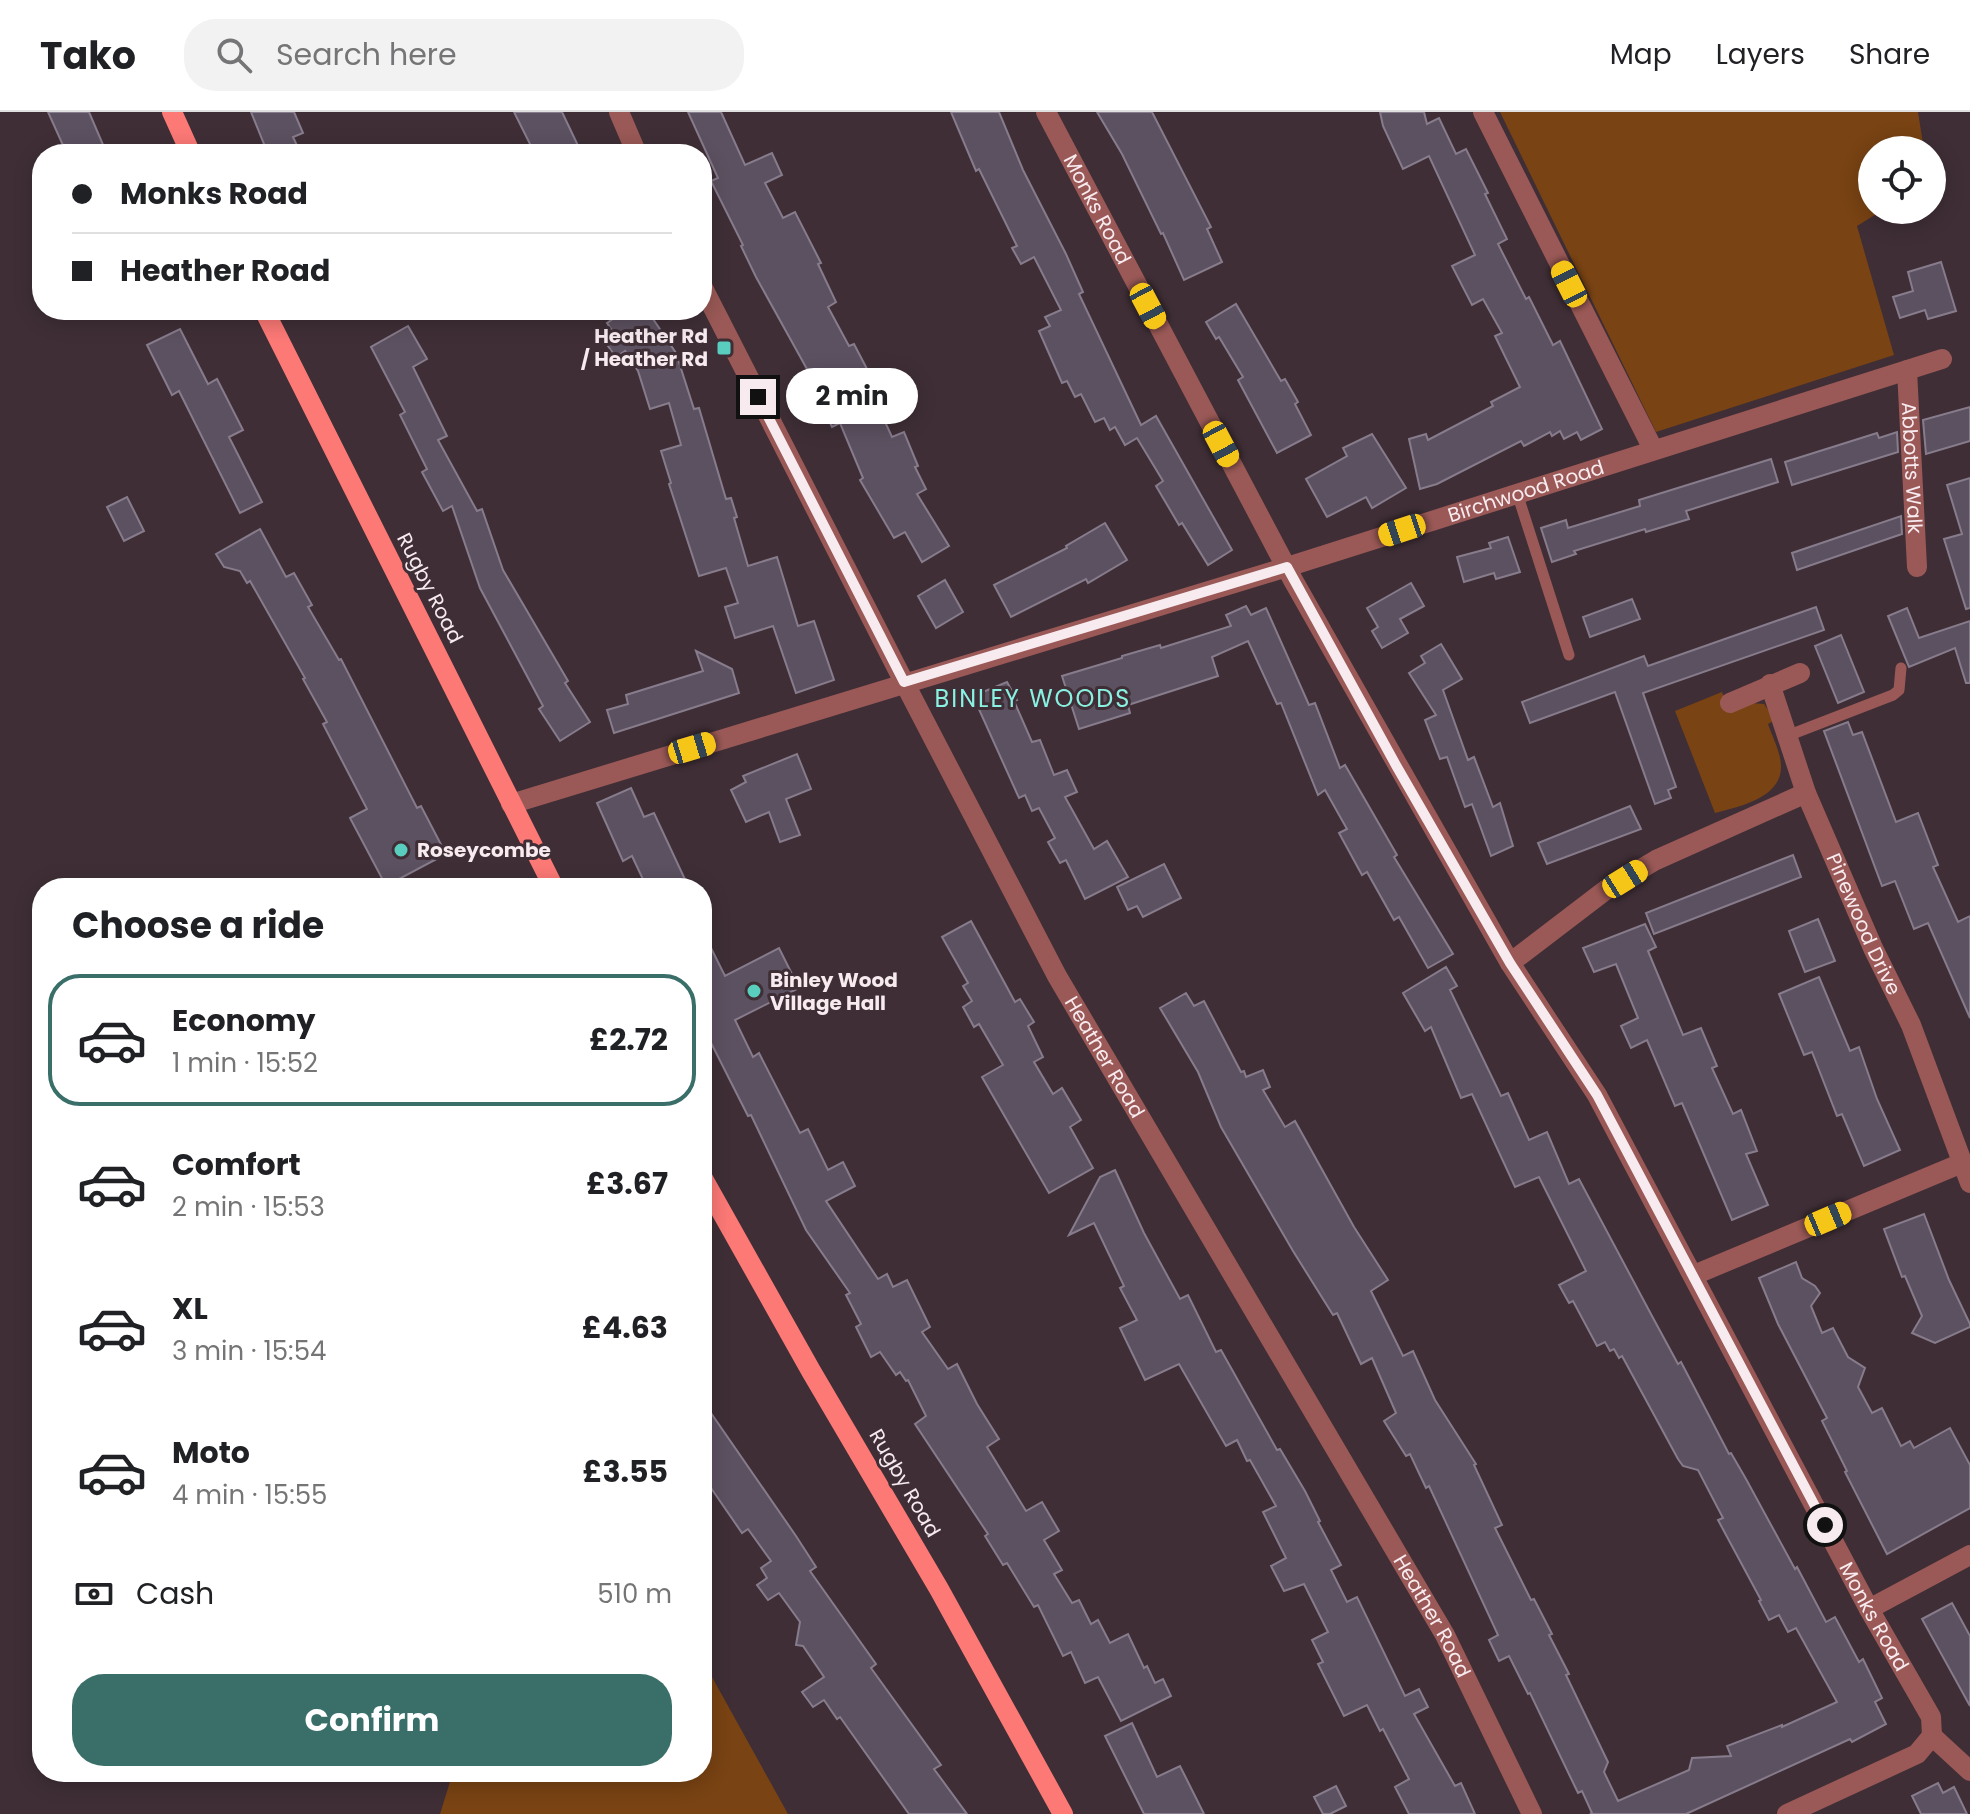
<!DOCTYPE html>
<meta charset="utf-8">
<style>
body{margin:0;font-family:Poppins,sans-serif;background:#f2f2f2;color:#202124;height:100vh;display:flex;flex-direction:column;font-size:30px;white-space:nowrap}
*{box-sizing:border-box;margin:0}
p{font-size:26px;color:#757577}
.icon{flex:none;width:44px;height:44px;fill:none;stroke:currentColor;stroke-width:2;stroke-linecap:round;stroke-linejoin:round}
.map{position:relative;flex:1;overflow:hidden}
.drawer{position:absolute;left:32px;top:766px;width:680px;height:904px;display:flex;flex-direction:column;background:#fff;border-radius:32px;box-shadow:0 4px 20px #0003}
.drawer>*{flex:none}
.top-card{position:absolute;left:32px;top:32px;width:680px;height:176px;border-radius:32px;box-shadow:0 4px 20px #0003;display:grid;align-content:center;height:176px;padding:0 40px;background:#fff}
.fabs{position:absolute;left:1858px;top:24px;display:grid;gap:16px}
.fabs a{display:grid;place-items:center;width:88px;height:88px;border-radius:50%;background:#fff;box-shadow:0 4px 20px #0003;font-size:40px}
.end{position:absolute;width:36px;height:36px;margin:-18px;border:10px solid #f7ebf0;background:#111;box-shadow:0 0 0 4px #111}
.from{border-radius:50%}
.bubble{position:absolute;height:56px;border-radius:28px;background:#fff;box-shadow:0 4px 20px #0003;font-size:26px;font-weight:700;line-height:56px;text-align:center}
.car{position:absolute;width:24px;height:48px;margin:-24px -12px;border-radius:10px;box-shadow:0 0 6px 2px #0007;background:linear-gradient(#f5c518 24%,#345 0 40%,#f5c518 0 76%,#345 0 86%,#f5c518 0)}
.top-card b{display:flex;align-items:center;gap:28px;height:76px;font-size:30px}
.top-card b+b{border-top:2px solid #e0e0e0}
.top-card i{width:20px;height:20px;background:#202124}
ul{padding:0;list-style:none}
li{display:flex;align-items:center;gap:24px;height:132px;margin:0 16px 12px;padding:0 24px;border:4px solid transparent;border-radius:32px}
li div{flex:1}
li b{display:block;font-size:30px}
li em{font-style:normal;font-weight:700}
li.selected{border-color:#3a6f69}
li>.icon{width:72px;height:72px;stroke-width:1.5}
h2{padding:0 40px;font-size:36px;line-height:96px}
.pay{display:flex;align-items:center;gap:20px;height:88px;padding:0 40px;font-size:30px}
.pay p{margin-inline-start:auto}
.primary-button{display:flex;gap:16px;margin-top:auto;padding:16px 40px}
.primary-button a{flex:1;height:92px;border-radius:32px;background:#3a6f69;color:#fff;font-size:32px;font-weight:700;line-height:92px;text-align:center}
header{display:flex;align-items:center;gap:48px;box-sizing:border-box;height:112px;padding:0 40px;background:#fff;border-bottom:2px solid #e0e0e0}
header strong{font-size:38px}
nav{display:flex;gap:44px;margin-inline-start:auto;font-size:28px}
.search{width:560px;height:72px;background:#f2f2f2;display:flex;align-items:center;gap:20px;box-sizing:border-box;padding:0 28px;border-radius:32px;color:#757577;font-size:30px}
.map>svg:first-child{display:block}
</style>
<header>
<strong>Tako</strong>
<div class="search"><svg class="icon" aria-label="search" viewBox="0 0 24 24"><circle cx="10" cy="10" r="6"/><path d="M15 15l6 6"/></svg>Search here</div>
<nav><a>Map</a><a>Layers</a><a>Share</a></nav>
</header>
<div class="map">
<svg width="1970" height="1702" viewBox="0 0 1970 1702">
<rect width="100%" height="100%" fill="#3f2e36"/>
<g fill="#794313">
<path d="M1500 0H1918L1924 38H1872V98H1883L1857 114 1894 243 1656 320Z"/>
<path d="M1722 580 1729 598 1751 591 1764 592 1775 608 1768 612C1772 624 1781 641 1781 654 1782 686 1738 695 1715 701L1675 599Z"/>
<path d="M702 1547 788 1702H440L453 1660H702Z"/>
</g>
<g fill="#5c5160" stroke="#877c8c" stroke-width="2">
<path d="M48 0H89L107 42H78L76 36 66 40Z"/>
<path d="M251 0H294L303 21 293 25 301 42H268Z"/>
<path d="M514 0H562L582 42H535Z"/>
<path d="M688 0H721L745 53 772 41 782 63 765 71 783 106 795 100 821 151 818 152 836 190 828 195 849 234 854 232 867 257 862 260 892 325 904 320 918 354 915 355 926 377 917 382 949 434 922 450 905 420 894 426 860 368 863 366 840 311 832 315 819 288 823 286 756 165 741 134 743 133 711 69 718 66Z"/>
<path d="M951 0H999L1023 58 1066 142 1083 180 1079 182 1141 313 1156 304 1232 438 1208 453 1182 411 1179 413 1156 374 1163 369 1137 326 1125 333 1115 315 1110 318 1104 306 1095 310 1081 282 1075 285 1067 269 1062 271 1039 219 1050 214 1045 205 1061 198 1034 145 1021 152 1012 136 1017 134 979 57 976 59Z"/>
<path d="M1097 0H1152L1211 115 1207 117 1222 150 1184 168 1163 121 1161 122 1122 42Z"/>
<path d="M1380 0H1424L1427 12 1439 6 1456 42 1466 37 1488 81 1485 82 1507 127 1498 132 1526 187 1529 185 1553 233 1560 229 1602 317 1581 328 1577 320 1564 327 1560 319 1552 324 1550 320 1524 334 1521 329 1437 372 1420 377 1409 327 1426 322 1428 328 1493 294 1491 290 1520 275 1495 224 1502 221 1483 187 1472 193 1452 154 1475 143 1429 44 1403 57 1383 14Z"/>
<path d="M1941 150 1956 199 1928 207 1925 198 1900 206 1893 185 1913 179 1908 160Z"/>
<path d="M1236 192 1281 269 1285 267 1298 290 1295 292 1311 323 1277 341 1238 268 1243 265 1219 225 1216 227 1206 210Z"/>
<path d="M626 198H647L676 241 694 297 699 296 726 387 731 386 737 405 734 406 748 454 777 445 798 514 814 509 834 568 796 581 773 514 735 526 725 495 738 491 726 456 699 464 669 372 671 371 661 339 681 333 669 291 650 297 638 259 625 239 616 245 605 230 615 223 607 211Z"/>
<path d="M408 214 427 247 413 255 447 324 438 328 477 399 482 397 503 458 568 569 565 571 590 610 560 629 539 597 543 594 480 476 452 394 443 399 422 360 427 357 400 303 405 300 371 235Z"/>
<path d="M180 217 208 272 217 267 243 318 229 325 262 390 240 401 179 279 172 283 147 233Z"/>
<path d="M1970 295V329L1926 342 1923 308Z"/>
<path d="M1897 320 1898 340 1792 373 1785 350 1877 321 1879 326Z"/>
<path d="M1372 322 1406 376 1372 396 1366 385 1327 405 1306 367 1347 344 1343 336Z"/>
<path d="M1771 347 1778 370 1686 399 1689 407 1646 420 1645 417 1574 439 1576 442 1552 450 1541 416 1566 408 1568 416 1640 394 1639 388Z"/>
<path d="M1970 366V496L1966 497 1944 427 1962 422 1947 373Z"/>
<path d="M127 385 144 419 124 429 107 395Z"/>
<path d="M1901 404 1902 422 1797 458 1792 441Z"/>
<path d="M1105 411 1127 448 1088 471 1086 467 1011 505 994 473 1067 436 1066 434Z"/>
<path d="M260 417 286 465 294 461 312 493 308 495 339 548 341 547 417 696 421 694 446 742 386 774 350 706 367 697 323 612 327 610 303 567 305 566 250 469 247 471 240 459 224 455 216 442Z"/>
<path d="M1508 425 1520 460 1496 467 1494 461 1464 470 1457 445 1491 436 1489 431Z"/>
<path d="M945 468 963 500 936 516 918 484Z"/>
<path d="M1411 471 1424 494 1400 507 1408 521 1382 536 1372 519 1378 515 1367 496Z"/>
<path d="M1632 487 1640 507 1590 525 1583 505Z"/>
<path d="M1246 494 1251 503 1266 496 1309 593 1315 591 1340 656 1345 653 1397 743 1394 745 1453 842 1428 856 1399 805 1394 808 1367 760 1362 763 1339 721 1347 717 1325 678 1318 683 1281 591 1277 592 1248 529 1212 545 1218 564 1128 593 1130 601 1079 617 1062 564 1122 546V544L1160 533 1161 536 1231 514 1226 503Z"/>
<path d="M1816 495 1824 518 1643 581 1676 675 1668 678 1671 686 1655 692 1615 580 1530 611 1522 590 1644 544 1648 554Z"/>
<path d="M1907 496 1919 526 1970 509V571H1966L1955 536 1909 555 1888 504Z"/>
<path d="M1841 523 1864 580 1838 591 1815 534Z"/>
<path d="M1441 532 1462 567 1443 578 1468 648 1474 645 1493 695 1500 691 1513 734 1491 744 1472 692 1465 695 1447 645 1440 647 1425 608 1436 603 1409 561 1425 551 1421 544Z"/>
<path d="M696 539 732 557 739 581 614 621 607 598 628 592 626 583 703 559Z"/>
<path d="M1007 570 1017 588 1014 589 1032 630 1040 628 1054 663 1067 658 1077 680 1065 685 1094 737 1107 729 1128 765 1085 787 1066 748 1060 751 1048 730 1055 726 1039 696 1032 699 1025 683 1019 686 973 584Z"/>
<path d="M1848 610 1853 623 1862 620 1896 710 1918 701 1938 753 1933 755 1958 810 1970 804V906L1928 811 1914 817 1895 769 1882 774 1824 619Z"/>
<path d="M797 642 811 677 786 687 800 723 780 730 769 700 746 710 731 678 746 670 743 664Z"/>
<path d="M631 676 644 705 654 701 689 776H647L632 744 623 749 597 691Z"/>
<path d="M1630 694 1641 717 1547 752 1538 731Z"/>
<path d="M1793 743 1801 765 1654 822 1646 801Z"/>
<path d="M1164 752 1181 786 1143 805 1137 794 1128 798 1117 775Z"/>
<path d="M1818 807 1835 849 1805 860 1789 819Z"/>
<path d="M971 809 1015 890 1020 887 1034 910 1028 914 1043 945 1034 950 1053 982 1062 976 1081 1008 1070 1015 1093 1056 1049 1081 982 965 1003 953 979 912 974 915 963 895 972 889 963 874 968 871 942 825Z"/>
<path d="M1645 812 1656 835 1648 839 1683 923 1701 916 1717 954 1712 956 1733 1002 1741 998 1757 1039 1746 1042 1768 1093 1732 1108 1682 991 1675 994 1647 928 1631 936 1621 914 1638 906 1616 852 1594 860 1583 836Z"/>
<path d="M702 818 725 864 779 836 799 876 735 908 753 945 759 941 800 1021 808 1017 828 1058 843 1050 855 1074 826 1089 878 1167 887 1162 893 1175 907 1168 930 1215 922 1220 948 1257 957 1252 977 1292 999 1327 987 1335 1026 1399 1042 1390 1059 1419 1044 1428 1062 1458 1054 1462 1072 1491 1079 1488 1091 1512 1098 1508 1110 1531 1128 1522 1144 1556 1147 1554 1155 1571 1163 1567 1171 1584 1121 1609 1098 1565 1085 1571 1071 1540 1063 1544 1038 1493 1034 1495 1007 1451 1003 1453 985 1424 988 1422 915 1312 926 1304 908 1268 906 1269 900 1260 896 1263 880 1240 871 1245 856 1215 861 1212 846 1183 850 1181 806 1118 751 1003 748 1004 702 913Z"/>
<path d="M1446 855 1457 874 1450 878 1501 984 1508 981 1529 1028 1547 1020 1569 1072 1579 1067 1652 1204 1678 1252 1681 1250 1729 1342 1731 1341 1746 1367 1795 1457 1797 1455 1826 1510 1835 1505 1859 1550 1863 1547 1882 1586 1875 1590 1886 1612 1852 1630 1850 1627 1686 1702H1590L1592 1701 1582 1679 1578 1681 1530 1581 1528 1582 1509 1544 1499 1549 1489 1528 1498 1523 1429 1374 1426 1376 1410 1342 1406 1344 1384 1309 1396 1301 1372 1246 1361 1252 1337 1201 1333 1203 1293 1139 1221 1015 1198 960 1160 896 1186 881 1194 894 1204 889 1241 960 1244 959 1246 965 1263 958 1270 975 1263 978 1285 1015 1295 1009 1354 1115 1388 1168 1371 1179 1403 1244 1413 1239 1435 1288 1476 1352 1474 1353 1502 1413 1495 1416 1531 1488 1534 1487 1552 1522 1549 1523 1569 1562 1566 1563 1608 1650 1604 1660 1618 1689 1689 1658 1692 1646 1731 1644 1727 1634 1782 1613V1615L1837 1590 1796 1516 1788 1520 1779 1503 1769 1508 1759 1489 1761 1488 1718 1408 1723 1406 1698 1358 1683 1354 1678 1347 1622 1244 1619 1246 1614 1237 1610 1239 1605 1230 1597 1234 1573 1189 1569 1191 1559 1173 1586 1159 1539 1065 1515 1075 1472 982 1461 986 1431 915 1425 919 1403 881Z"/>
<path d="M1819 865 1850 939 1859 935 1877 987 1900 1038 1864 1054 1842 1002 1837 1004 1812 940 1804 943 1779 882Z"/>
<path d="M1115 1058 1144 1121 1180 1187 1188 1183 1216 1240 1221 1238 1277 1338 1280 1337 1305 1379 1320 1409 1318 1410 1341 1453 1331 1458 1347 1490 1357 1485 1405 1584 1419 1577 1428 1595 1414 1602 1455 1674 1461 1671 1475 1702H1409L1395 1675 1409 1667 1383 1617 1380 1619 1367 1593 1344 1604 1318 1552 1323 1550 1312 1528 1328 1520 1304 1472 1284 1479 1271 1454 1286 1446 1263 1400 1276 1394 1250 1348 1247 1349 1237 1328 1226 1334 1179 1252 1145 1268 1120 1216 1137 1208 1120 1176 1124 1174 1094 1111 1069 1123 1100 1065Z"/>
<path d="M1924 1102 1949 1168 1970 1212V1215L1935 1231 1912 1221 1922 1204 1905 1164 1902 1165 1884 1117Z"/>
<path d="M1796 1150 1802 1166 1815 1174 1820 1181 1811 1194 1822 1221 1833 1216 1848 1245 1865 1256 1858 1275 1872 1301 1882 1296 1901 1334 1910 1329 1914 1336 1950 1316 1970 1353V1396L1887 1442 1845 1360 1847 1359 1822 1309 1827 1306 1778 1212 1759 1166Z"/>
<path d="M702 1288 796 1424 816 1455 810 1459 876 1552 871 1556 941 1653 934 1657 967 1702H909L840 1605 837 1607 824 1588 813 1595 802 1580 824 1565 803 1534 796 1533 800 1510 779 1481 768 1488 757 1473 767 1466 761 1456 771 1449 748 1417 742 1421 702 1363Z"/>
<path d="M1952 1491 1970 1524V1594L1922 1507Z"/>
<path d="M1132 1611 1157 1665 1180 1654 1204 1702H1144L1105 1624Z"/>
<path d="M1938 1671 1943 1681 1954 1675 1967 1702H1921L1912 1684Z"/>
<path d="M1336 1674 1346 1694 1330 1702H1323L1314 1685Z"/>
</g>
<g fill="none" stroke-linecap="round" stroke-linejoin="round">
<g stroke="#9a5956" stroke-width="11">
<path d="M1517 381 1569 543"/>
<path d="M1787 624 1893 583 1899 578 1901 556"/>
</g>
<g stroke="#9a5956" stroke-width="20">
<path d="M619 0 637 42"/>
<path id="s1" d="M1046 0 1293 468 1510 851 1597 983 1869 1497 1931 1605 1932 1624"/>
<path d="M1483 0 1653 337"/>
<path id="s2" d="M702 174 904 570 1057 864 1445 1523 1532 1702"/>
<path id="s3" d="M1907 258 1917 455"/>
<path id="s4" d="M1770 572 1806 681 1873 836 1911 913 1970 1071"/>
<path d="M1730 591 1800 561"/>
<path id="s5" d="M511 692 1287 455 1942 247"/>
<path d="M1510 851 1607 777 1656 748 1806 681"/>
<path d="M1694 1163 1962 1051"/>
<path d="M1869 1497 1970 1443"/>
<path d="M1932 1624 1970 1659"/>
<path d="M1787 1702 1917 1642 1932 1624"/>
</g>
<g stroke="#fc7976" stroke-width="20">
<path d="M172 0 191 42"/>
<path d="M264 198 554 776"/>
<path d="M702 1065 811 1259 939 1477 1063 1702"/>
</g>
</g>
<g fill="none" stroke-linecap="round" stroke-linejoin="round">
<path stroke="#f7ebf0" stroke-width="10" d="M758 285 904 570 1287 455 1397 655 1510 851 1597 983 1825 1413"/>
</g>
<g fill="#59cebe" stroke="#3f2e36" stroke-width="3">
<rect x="716" y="228" width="16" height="16" rx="4"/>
<circle cx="401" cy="738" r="8"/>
<circle cx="754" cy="879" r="8"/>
</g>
<g text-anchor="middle" stroke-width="6" stroke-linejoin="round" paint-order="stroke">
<g font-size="20" fill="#f7ebf0" stroke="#3f2e36">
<text dy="7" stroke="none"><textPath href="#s1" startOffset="110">Monks Road</textPath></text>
<text dy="7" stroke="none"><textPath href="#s3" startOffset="98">Abbotts Walk</textPath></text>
<text dy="7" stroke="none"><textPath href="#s5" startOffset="1062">Birchwood Road</textPath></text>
<text transform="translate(430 476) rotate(63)" y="7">Rugby Road</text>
<text dy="7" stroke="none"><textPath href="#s4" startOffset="258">Pinewood Drive</textPath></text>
<text dy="7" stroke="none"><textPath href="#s2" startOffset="870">Heather Road</textPath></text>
<text transform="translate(905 1371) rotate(60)" y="7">Rugby Road</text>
<text dy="7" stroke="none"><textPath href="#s2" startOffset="1518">Heather Road</textPath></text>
<text dy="7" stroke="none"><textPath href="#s1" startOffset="1718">Monks Road</textPath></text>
</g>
<g font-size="20" font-weight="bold" fill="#f7ebf0" stroke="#3f2e36" text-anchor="start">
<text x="708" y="231" text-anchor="end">Heather Rd<tspan x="708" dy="23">/ Heather Rd</tspan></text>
<text x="417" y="745">Roseycombe</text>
<text x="770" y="875">Binley Wood<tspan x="770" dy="23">Village Hall</tspan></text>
</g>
<g font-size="24" letter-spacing="2" fill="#8af2e2" stroke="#3f2e36">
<text x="1033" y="595">BINLEY WOODS</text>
</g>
</g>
</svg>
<div class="fabs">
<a><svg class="icon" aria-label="locate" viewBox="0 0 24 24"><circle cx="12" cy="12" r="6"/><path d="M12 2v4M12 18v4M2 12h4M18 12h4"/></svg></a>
</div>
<i class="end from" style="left:1825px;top:1413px"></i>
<i class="end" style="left:758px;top:285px"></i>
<div class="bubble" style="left:786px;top:256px;width:132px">2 min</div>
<i class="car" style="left:1569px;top:172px;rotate:333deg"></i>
<i class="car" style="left:1148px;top:194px;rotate:152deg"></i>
<i class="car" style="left:1221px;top:332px;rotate:152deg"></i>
<i class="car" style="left:1402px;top:418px;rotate:252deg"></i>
<i class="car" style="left:692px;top:636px;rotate:73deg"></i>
<i class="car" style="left:1625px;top:767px;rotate:58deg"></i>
<i class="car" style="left:1828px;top:1107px;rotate:67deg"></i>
<div class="top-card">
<b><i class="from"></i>Monks Road</b>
<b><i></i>Heather Road</b>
</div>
<section class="drawer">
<h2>Choose a ride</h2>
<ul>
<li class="selected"><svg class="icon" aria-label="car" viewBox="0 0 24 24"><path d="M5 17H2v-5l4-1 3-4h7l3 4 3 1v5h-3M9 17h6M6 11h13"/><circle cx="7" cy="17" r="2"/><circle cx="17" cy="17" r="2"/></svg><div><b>Economy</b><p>1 min · 15:52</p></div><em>£2.72</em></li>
<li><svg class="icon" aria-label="car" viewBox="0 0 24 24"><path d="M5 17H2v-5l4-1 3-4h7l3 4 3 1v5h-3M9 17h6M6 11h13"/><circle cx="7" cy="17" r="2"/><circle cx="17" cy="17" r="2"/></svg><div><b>Comfort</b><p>2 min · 15:53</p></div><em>£3.67</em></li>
<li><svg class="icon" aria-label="car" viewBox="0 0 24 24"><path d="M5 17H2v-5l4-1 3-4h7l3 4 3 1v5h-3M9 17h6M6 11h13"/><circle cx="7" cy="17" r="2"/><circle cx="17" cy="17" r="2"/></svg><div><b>XL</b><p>3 min · 15:54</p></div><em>£4.63</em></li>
<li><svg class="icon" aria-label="car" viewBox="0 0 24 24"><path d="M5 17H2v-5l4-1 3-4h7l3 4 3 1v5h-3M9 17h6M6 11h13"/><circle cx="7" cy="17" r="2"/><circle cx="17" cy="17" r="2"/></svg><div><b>Moto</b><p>4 min · 15:55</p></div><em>£3.55</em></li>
</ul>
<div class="pay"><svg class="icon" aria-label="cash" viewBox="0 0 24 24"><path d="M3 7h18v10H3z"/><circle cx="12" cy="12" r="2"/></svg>Cash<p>510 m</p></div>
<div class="primary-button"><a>Confirm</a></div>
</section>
</div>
